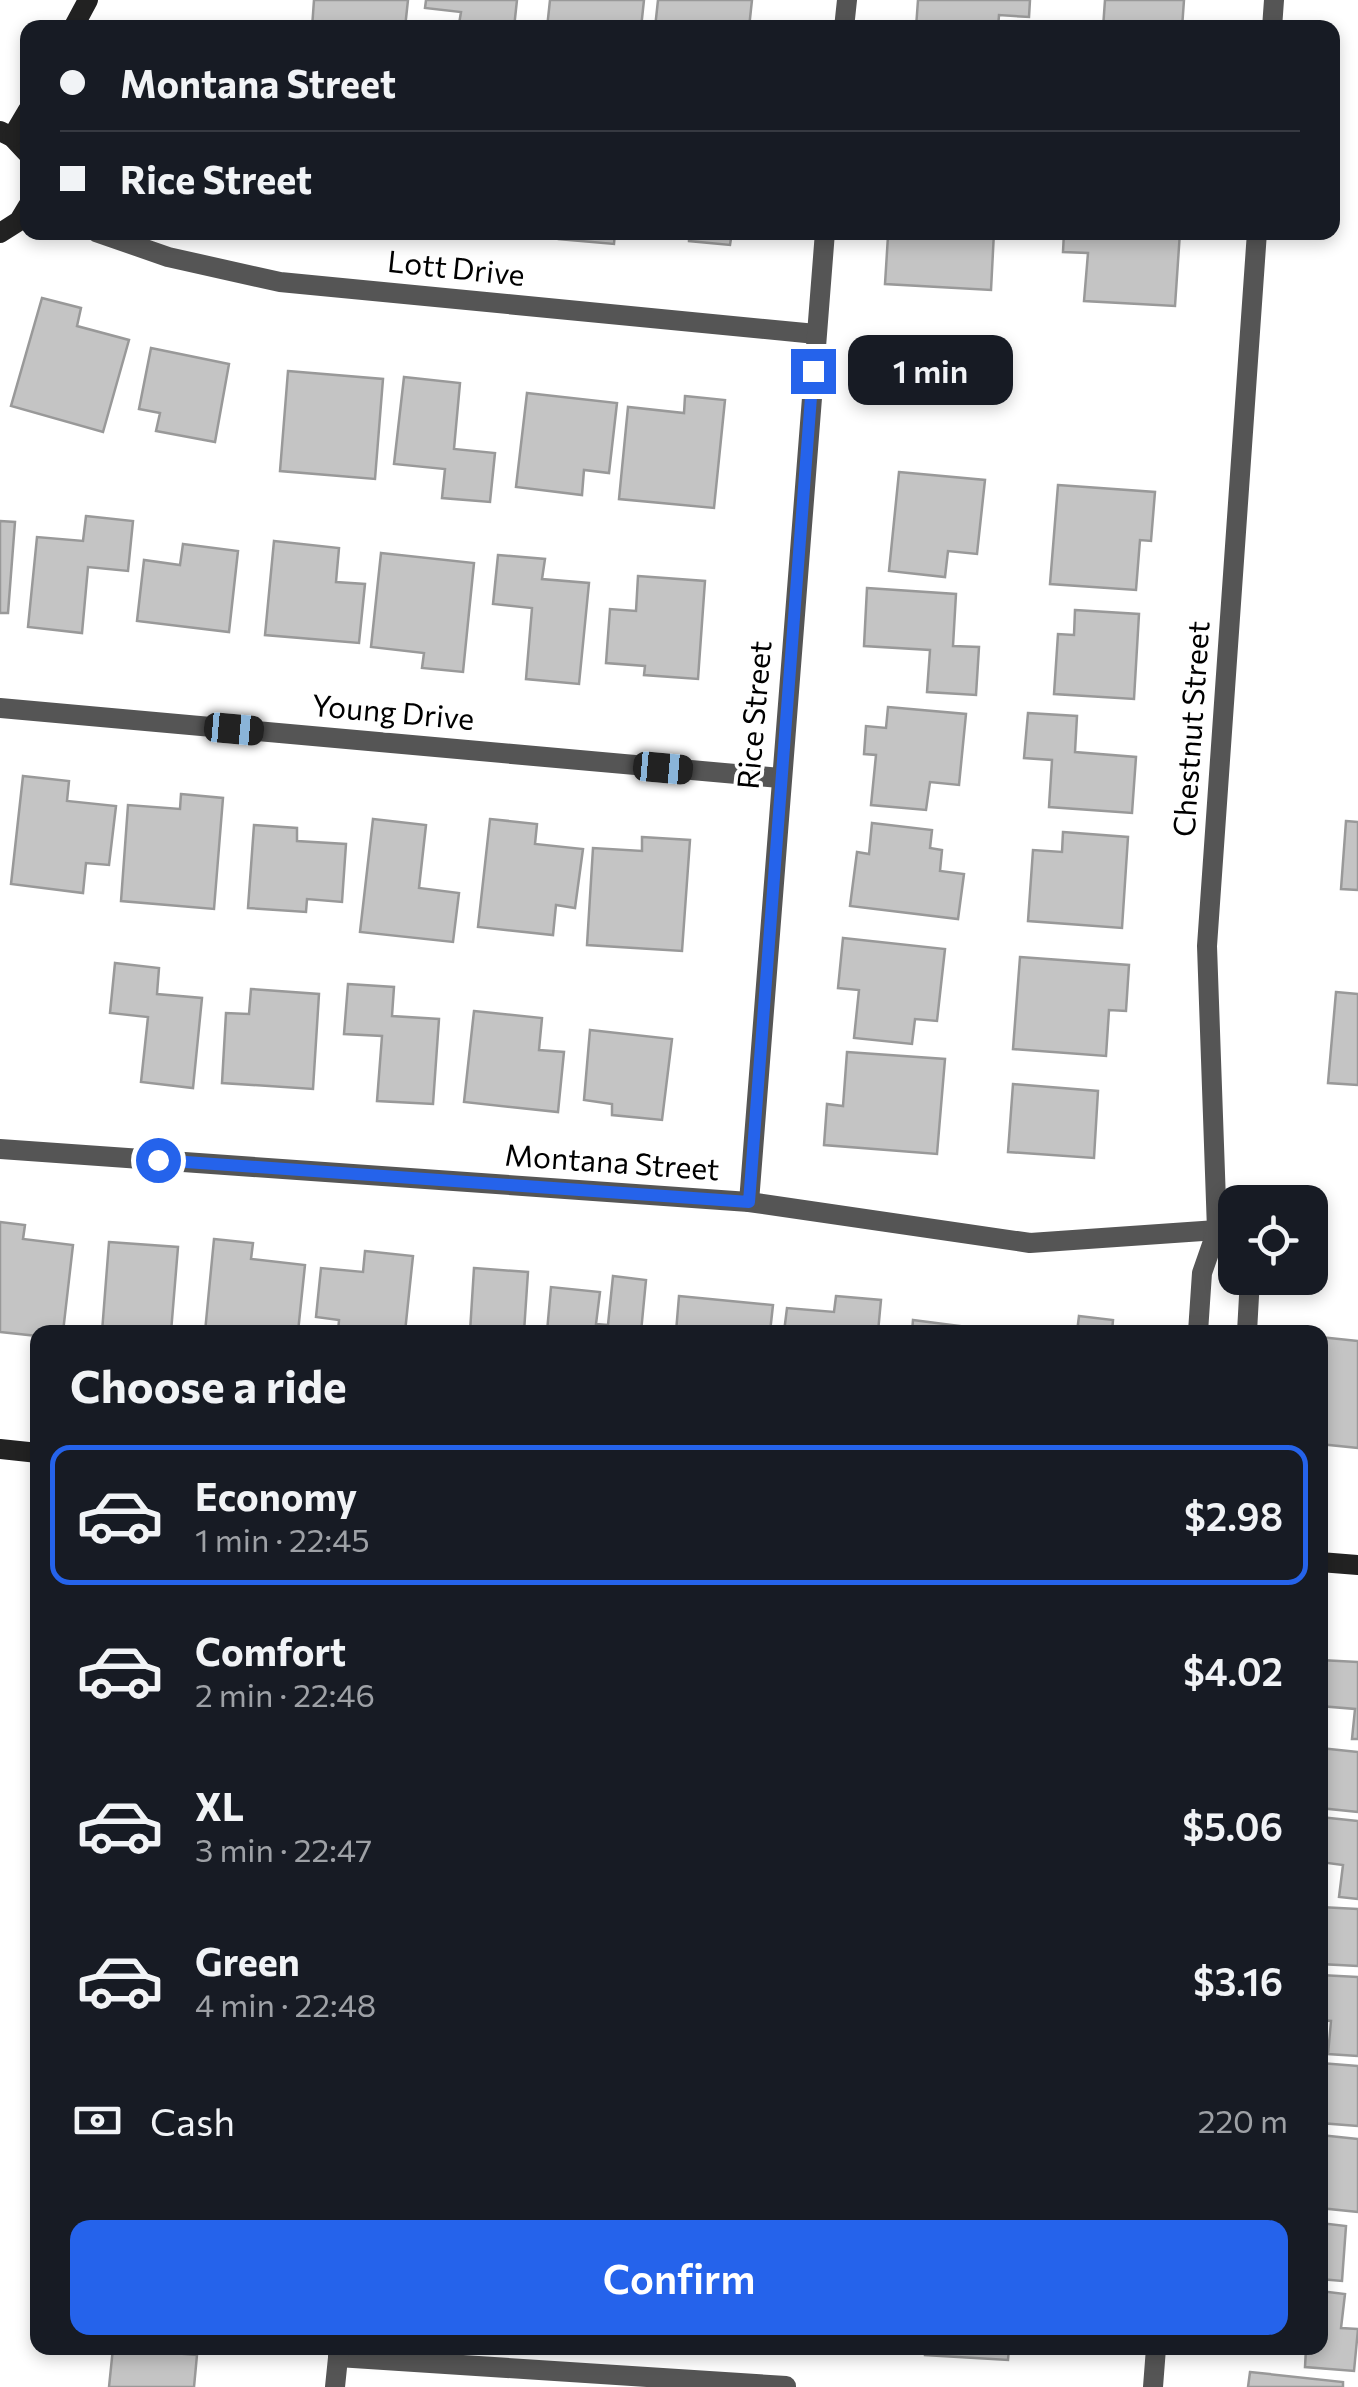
<!DOCTYPE html>
<meta charset="utf-8">
<style>
body{margin:0;font-family:Commissioner,sans-serif;background:#20242c;color:#f1f3f6;height:100vh;display:flex;flex-direction:column;font-size:38px;white-space:nowrap}
*{box-sizing:border-box;margin:0}
p{font-size:32px;color:#9ea1a6}
.icon{flex:none;width:55px;height:55px;fill:none;stroke:currentColor;stroke-width:2;stroke-linecap:round;stroke-linejoin:round}
.map{position:relative;flex:1;overflow:hidden}
.drawer{position:absolute;left:30px;top:1325px;width:1298px;height:1030px;display:flex;flex-direction:column;background:#171b24;border-radius:20px;box-shadow:0 5px 15px #0003}
.drawer>*{flex:none}
.banner{position:absolute;left:20px;top:20px;width:1320px;height:220px;border-radius:20px;box-shadow:0 5px 15px #0003;display:grid;align-content:center;height:220px;padding:0 40px;background:#171b24}
.controls{position:absolute;left:1218px;top:1185px;display:grid;gap:20px}
.controls a{display:grid;place-items:center;width:110px;height:110px;border-radius:20px;background:#171b24;box-shadow:0 5px 15px #0003;font-size:50px}
.end{position:absolute;width:45px;height:45px;margin:-22px;border:12px solid #2563eb;background:#fff;box-shadow:0 0 0 5px #fff}
.from{border-radius:50%}
.bubble{position:absolute;height:70px;border-radius:20px;background:#171b24;box-shadow:0 5px 15px #0003;font-size:32px;font-weight:600;line-height:70px;text-align:center}
.car{position:absolute;width:30px;height:60px;margin:-30px -15px;border-radius:12px;box-shadow:0 0 8px 2px #0007;background:linear-gradient(#222 24%,#8ab4d8 0 40%,#222 0 76%,#8ab4d8 0 86%,#222 0)}
.banner b{display:flex;align-items:center;gap:35px;height:95px;font-size:38px}
.banner b+b{border-top:2px solid #363941}
.banner i{width:25px;height:25px;background:#f1f3f6}
ul{padding:0;list-style:none}
li{display:flex;align-items:center;gap:30px;height:140px;margin:0 20px 15px;padding:0 20px;border:5px solid transparent;border-radius:20px}
li div{flex:1}
li b{display:block;font-size:38px}
li em{font-style:normal;font-weight:600}
li.on{border-color:#2563eb}
li>.icon{width:90px;height:90px;stroke-width:1.5}
h2{padding:0 40px;font-size:45px;line-height:120px}
.pay{display:flex;align-items:center;gap:25px;height:110px;padding:0 40px;font-size:38px}
.pay p{margin-inline-start:auto}
.cta{display:flex;gap:20px;margin-top:auto;padding:20px 40px}
.cta a{flex:1;height:115px;border-radius:20px;background:#2563eb;color:#fff;font-size:40px;font-weight:600;line-height:115px;text-align:center}
.map>svg:first-child{display:block}
</style>
<div class="map">
<svg width="1358" height="2387" viewBox="0 0 1358 2387">
<rect width="100%" height="100%" fill="#fff"/>
<g fill="#c4c4c4" stroke="#999" stroke-width="2.5">
<path d="M314 0H408L405 28H312Z"/>
<path d="M426 0H517L514 28 459 24 461 12 425 8Z"/>
<path d="M550 0H644L641 28H547Z"/>
<path d="M658 0H752L749 28H655Z"/>
<path d="M918 0H1030L1029 17 999 15 998 28H916Z"/>
<path d="M1105 0H1184L1182 28H1103Z"/>
<path d="M560 232H615L614 244 559 239Z"/>
<path d="M689 232H732L730 245 689 241Z"/>
<path d="M910 232H994L991 290 885 284 888 236 909 237Z"/>
<path d="M1064 232H1180L1175 306 1084 301 1088 253 1063 252Z"/>
<path d="M42 298 81 308 77 326 129 340 103 432 11 406Z"/>
<path d="M151 348 229 364 215 442 156 431 160 413 139 409Z"/>
<path d="M288 371 383 379 375 479 280 471Z"/>
<path d="M404 377 460 383 454 449 495 453 490 502 442 498 445 469 394 464Z"/>
<path d="M527 393 617 403 609 473 584 470 582 495 516 487Z"/>
<path d="M685 396 725 400 714 508 619 499 628 407 684 413Z"/>
<path d="M899 472 985 480 977 554 948 551 945 577 889 571Z"/>
<path d="M1058 485 1155 492 1151 541 1140 540 1136 590 1050 584Z"/>
<path d="M86 516 133 521 128 571 88 567 82 633 28 627 37 537 83 541Z"/>
<path d="M0 521 15 522 8 613H0Z"/>
<path d="M274 541 339 548 336 582 365 584 359 643 265 635Z"/>
<path d="M183 544 238 551 229 632 137 621 144 560 180 565Z"/>
<path d="M381 553 474 563 463 672 422 668 424 653 371 647Z"/>
<path d="M498 555 545 559 542 579 589 583 579 684 526 679 532 608 493 604Z"/>
<path d="M638 576 705 581 698 679 644 675 645 666 606 663 610 609 636 611Z"/>
<path d="M867 588 956 594 953 646 979 647 976 695 927 692 930 650 864 646Z"/>
<path d="M1075 610 1139 614 1134 699 1054 694 1058 634 1074 635Z"/>
<path d="M888 707 966 714 959 785 930 782 926 810 871 805 876 755 864 754 866 726 886 728Z"/>
<path d="M1028 713 1077 716 1075 752 1136 757 1132 813 1049 807 1052 760 1024 758Z"/>
<path d="M23 776 69 781 67 801 116 806 109 865 86 863 83 893 11 884Z"/>
<path d="M181 794 223 798 214 909 121 901 128 805 180 809Z"/>
<path d="M373 819 426 825 419 888 459 893 453 942 360 932Z"/>
<path d="M490 819 537 824 535 844 583 849 575 908 556 905 553 935 478 927Z"/>
<path d="M1346 821 1358 822V890L1341 889Z"/>
<path d="M872 823 932 830 930 848 942 850 940 871 964 874 958 919 850 906 857 852 869 854Z"/>
<path d="M254 825 297 828V841L346 844 342 902 307 899 306 912 248 908Z"/>
<path d="M1063 832 1128 837 1122 928 1028 921 1033 850 1062 852Z"/>
<path d="M642 837 690 840 682 951 587 945 593 848 642 851Z"/>
<path d="M843 938 945 949 937 1021 915 1019 912 1044 854 1038 859 990 838 988Z"/>
<path d="M1020 957 1129 965 1126 1011 1109 1010 1106 1056 1013 1049Z"/>
<path d="M115 963 159 968 157 994 202 998 193 1088 141 1082 148 1017 110 1013Z"/>
<path d="M348 984 394 987 392 1016 439 1019 433 1104 377 1101 382 1036 344 1034Z"/>
<path d="M251 989 319 994 313 1089 222 1083 226 1013 249 1014Z"/>
<path d="M1336 992 1358 994V1085L1328 1083Z"/>
<path d="M474 1011 542 1018 539 1050 564 1052 558 1112 464 1102Z"/>
<path d="M590 1030 672 1039 662 1120 612 1115V1104L584 1100Z"/>
<path d="M847 1052 945 1059 937 1154 824 1145 827 1104 843 1106Z"/>
<path d="M1013 1084 1098 1091 1094 1158 1008 1152Z"/>
<path d="M0 1222 25 1225 23 1239 73 1245 63 1332H38V1336L0 1332Z"/>
<path d="M214 1239 253 1243 251 1259 305 1265 298 1332H205Z"/>
<path d="M109 1242 178 1247 171 1332H102Z"/>
<path d="M365 1251 413 1256 405 1332H338L339 1320 316 1317 321 1268 363 1272Z"/>
<path d="M474 1268 528 1272 524 1332H470Z"/>
<path d="M613 1276 646 1280 641 1332H547L551 1287 600 1292 596 1324 608 1325Z"/>
<path d="M679 1296 773 1305 770 1332H676Z"/>
<path d="M836 1296 881 1300 878 1332H784L787 1308 834 1312Z"/>
<path d="M1079 1316 1113 1320 1112 1332H1077Z"/>
<path d="M913 1320 1006 1332H912Z"/>
<path d="M1320 1337 1358 1341V1448L1320 1444Z"/>
<path d="M1320 1660 1358 1662V1739H1352L1355 1709 1320 1706Z"/>
<path d="M1320 1748 1358 1752V1812L1320 1808Z"/>
<path d="M1320 1817 1358 1821V1899L1339 1897 1343 1865 1320 1862Z"/>
<path d="M1320 1907 1358 1909V1966L1320 1964Z"/>
<path d="M1320 1975 1358 1977V2056L1328 2054 1331 2021 1320 2020Z"/>
<path d="M1320 2063 1358 2066V2126L1320 2123Z"/>
<path d="M1320 2135 1358 2139V2212L1320 2208Z"/>
<path d="M1320 2223 1346 2226 1342 2281 1320 2279Z"/>
<path d="M1320 2291 1345 2294 1341 2328 1358 2329 1354 2371 1305 2367 1306 2348H1320Z"/>
<path d="M113 2348 197 2355 194 2387H109Z"/>
<path d="M925 2348H1009L1008 2360 925 2355Z"/>
<path d="M1250 2372 1343 2382V2387H1248Z"/>
</g>
<g fill="none" stroke-linecap="round" stroke-linejoin="round">
<g stroke="#555" stroke-width="20">
<path d="M844 28 847 0"/>
<path d="M1272 28 1274 0"/>
<path d="M96 232 168 257 280 282 816 334"/>
<path d="M0 708 780 778"/>
<path d="M0 1149 749 1202 1030 1243 1217 1230"/>
<path d="M749 1202 825 232"/>
<path d="M1217 1230 1235 1253"/>
<path d="M1198 1332 1202 1273 1217 1230 1207 946 1257 232"/>
<path d="M1247 1332 1250 1278"/>
<path d="M338 2357 786 2386"/>
<path d="M335 2387 339 2348"/>
<path d="M1153 2387 1156 2348"/>
</g>
<g stroke="#222" stroke-width="20">
<path d="M73 28 88 0"/>
<path d="M0 131 12 137 28 154"/>
<path d="M12 137 28 110"/>
<path d="M0 233 19 221 28 206"/>
<path d="M0 1449 38 1453"/>
<path d="M1320 1562 1358 1565"/>
</g>
</g>
<g fill="none" stroke-linecap="round" stroke-linejoin="round">
<path stroke="#2563eb" stroke-width="12" d="M158 1160 749 1202 813 371"/>
</g>
<g text-anchor="middle" stroke-width="8" stroke-linejoin="round" paint-order="stroke">
<g font-size="30" fill="#000" stroke="#fff">
<text transform="translate(456 269) rotate(6)" y="10">Lott Drive</text>
<text transform="translate(393 713) rotate(5)" y="10">Young Drive</text>
<text transform="translate(755 715) rotate(-85)" y="10">Rice Street</text>
<text transform="translate(1192 729) rotate(-86)" y="10">Chestnut Street</text>
<text transform="translate(612 1163) rotate(4)" y="10">Montana Street</text>
</g>
</g>
</svg>
<div class="controls">
<a><svg class="icon" aria-label="locate" viewBox="0 0 24 24"><circle cx="12" cy="12" r="6"/><path d="M12 2v4M12 18v4M2 12h4M18 12h4"/></svg></a>
</div>
<i class="end from" style="left:158px;top:1160px"></i>
<i class="end" style="left:813px;top:371px"></i>
<div class="bubble" style="left:848px;top:335px;width:165px">1 min</div>
<i class="car" style="left:234px;top:729px;rotate:95deg"></i>
<i class="car" style="left:663px;top:768px;rotate:95deg"></i>
<div class="banner">
<b><i class="from"></i>Montana Street</b>
<b><i></i>Rice Street</b>
</div>
<section class="drawer">
<h2>Choose a ride</h2>
<ul>
<li class="on"><svg class="icon" aria-label="car" viewBox="0 0 24 24"><path d="M5 17H2v-5l4-1 3-4h7l3 4 3 1v5h-3M9 17h6M6 11h13"/><circle cx="7" cy="17" r="2"/><circle cx="17" cy="17" r="2"/></svg><div><b>Economy</b><p>1 min · 22:45</p></div><em>$2.98</em></li>
<li><svg class="icon" aria-label="car" viewBox="0 0 24 24"><path d="M5 17H2v-5l4-1 3-4h7l3 4 3 1v5h-3M9 17h6M6 11h13"/><circle cx="7" cy="17" r="2"/><circle cx="17" cy="17" r="2"/></svg><div><b>Comfort</b><p>2 min · 22:46</p></div><em>$4.02</em></li>
<li><svg class="icon" aria-label="car" viewBox="0 0 24 24"><path d="M5 17H2v-5l4-1 3-4h7l3 4 3 1v5h-3M9 17h6M6 11h13"/><circle cx="7" cy="17" r="2"/><circle cx="17" cy="17" r="2"/></svg><div><b>XL</b><p>3 min · 22:47</p></div><em>$5.06</em></li>
<li><svg class="icon" aria-label="car" viewBox="0 0 24 24"><path d="M5 17H2v-5l4-1 3-4h7l3 4 3 1v5h-3M9 17h6M6 11h13"/><circle cx="7" cy="17" r="2"/><circle cx="17" cy="17" r="2"/></svg><div><b>Green</b><p>4 min · 22:48</p></div><em>$3.16</em></li>
</ul>
<div class="pay"><svg class="icon" aria-label="cash" viewBox="0 0 24 24"><path d="M3 7h18v10H3z"/><circle cx="12" cy="12" r="2"/></svg>Cash<p>220 m</p></div>
<div class="cta"><a>Confirm</a></div>
</section>
</div>
